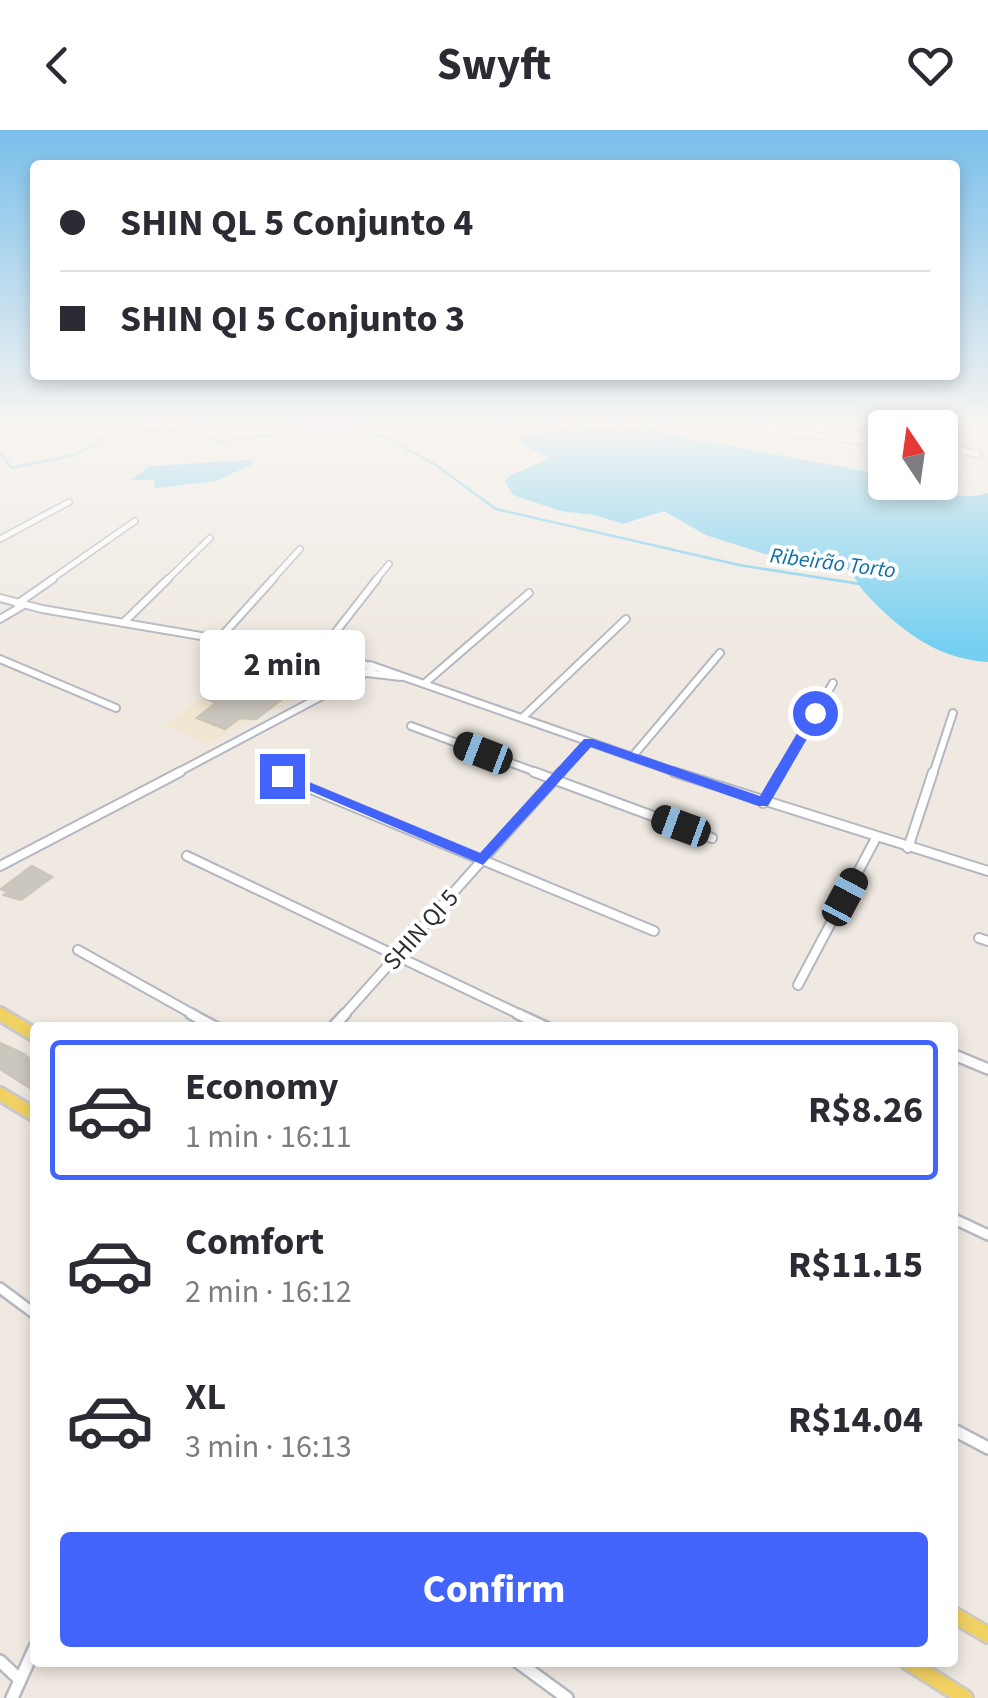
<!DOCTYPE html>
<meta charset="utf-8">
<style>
body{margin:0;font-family:"Source Sans 3",sans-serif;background:#f2f2f3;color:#2b2b33;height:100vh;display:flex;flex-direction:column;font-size:38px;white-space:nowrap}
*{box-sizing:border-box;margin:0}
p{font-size:32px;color:#7c7c81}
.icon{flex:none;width:55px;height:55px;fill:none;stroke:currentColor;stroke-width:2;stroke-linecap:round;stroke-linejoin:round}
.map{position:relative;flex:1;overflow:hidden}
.sheet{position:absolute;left:30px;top:892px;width:928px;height:645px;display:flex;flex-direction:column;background:#fff;border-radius:10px;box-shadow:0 5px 15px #0003}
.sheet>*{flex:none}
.banner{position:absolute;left:30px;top:30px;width:930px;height:220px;border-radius:10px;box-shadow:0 5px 15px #0003;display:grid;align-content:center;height:220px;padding:0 30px;background:#fff}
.needle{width:65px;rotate:347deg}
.controls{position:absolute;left:868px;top:280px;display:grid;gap:20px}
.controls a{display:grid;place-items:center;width:90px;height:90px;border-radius:10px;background:#fff;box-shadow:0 5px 15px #0003;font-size:50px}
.end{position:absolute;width:45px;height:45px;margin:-22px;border:12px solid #4264fb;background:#fff;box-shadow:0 0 0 5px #fff}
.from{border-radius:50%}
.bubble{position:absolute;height:70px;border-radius:10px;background:#fff;box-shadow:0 5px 15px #0003;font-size:32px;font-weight:700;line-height:70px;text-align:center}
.car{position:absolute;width:30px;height:60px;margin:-30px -15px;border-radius:12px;box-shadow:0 0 8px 2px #0007;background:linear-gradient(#222 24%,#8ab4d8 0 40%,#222 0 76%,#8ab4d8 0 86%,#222 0)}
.banner b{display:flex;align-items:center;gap:35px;height:95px;font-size:38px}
.banner b+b{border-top:2px solid #e1e1e2}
.banner i{width:25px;height:25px;background:#2b2b33}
ul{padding:18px 0 0;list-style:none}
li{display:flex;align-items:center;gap:30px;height:140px;margin:0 20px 15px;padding:0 10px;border:5px solid transparent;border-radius:10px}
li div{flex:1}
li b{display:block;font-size:38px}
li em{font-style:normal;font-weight:700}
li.current{border-color:#4264fb}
li>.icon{width:90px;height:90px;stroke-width:1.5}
.cta{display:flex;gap:20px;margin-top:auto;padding:20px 30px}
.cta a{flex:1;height:115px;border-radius:10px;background:#4264fb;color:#fff;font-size:40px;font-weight:700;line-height:115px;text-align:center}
header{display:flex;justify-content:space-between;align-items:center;height:130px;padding:0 30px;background:#fff;font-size:45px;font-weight:700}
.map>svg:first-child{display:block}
</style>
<header><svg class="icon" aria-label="back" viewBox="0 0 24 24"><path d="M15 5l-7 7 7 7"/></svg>Swyft<svg class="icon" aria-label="heart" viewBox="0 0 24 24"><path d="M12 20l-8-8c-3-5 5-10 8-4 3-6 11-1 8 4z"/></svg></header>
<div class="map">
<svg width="988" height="1568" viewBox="0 0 988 1568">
<rect width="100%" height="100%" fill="#efe9e1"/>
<path fill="#f0e6d1" d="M260 527 331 550 207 614 163 596Z"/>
<g fill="#75cff0">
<path d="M574 296 619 301 649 296 676 306 865 341 885 346V352C921 352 951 374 988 363V532C937 529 900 500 866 464 858 456 856 445 847 439L765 424 706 405 664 381 623 394 595 385 561 381 513 365 505 352 509 346 550 328 519 313V307Z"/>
<path d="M252 330 253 334 216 351 154 358 155 350H131L149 336Z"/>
</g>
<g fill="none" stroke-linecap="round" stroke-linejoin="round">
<path stroke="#75cff0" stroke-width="2.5" d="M0 323 12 338 74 325 114 303 189 300 217 312 332 297 383 306 434 334 496 379 739 435 860 454"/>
</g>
<g fill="#cbc7bf" stroke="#cbc5ba" stroke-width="2.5">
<path d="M258 530 298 546 283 558 291 562 256 589 240 588 225 599 197 588 216 573 205 568Z"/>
<path d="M32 736 52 747 21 770 4 765 8 762 1 759Z"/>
<path d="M0 913 24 924 35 934V961L0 939Z"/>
</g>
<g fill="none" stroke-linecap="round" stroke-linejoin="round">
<g stroke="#b4b7c1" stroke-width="8">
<g id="minor-far4">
<path d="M742 296 885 314"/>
<path d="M794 296 885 308"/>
<path d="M940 316 978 324"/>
<path d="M0 409 69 372"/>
<path d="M49 451 135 391"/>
<path d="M166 451 210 408"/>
<path d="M271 451 300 419"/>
<path d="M375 451 389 434"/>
</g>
</g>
<g stroke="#b4b7c1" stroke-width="10">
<g id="minor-far3">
<path d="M0 468 42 479 354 532"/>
<path d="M17 474 53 449"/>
<path d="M0 489 22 476"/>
<path d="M123 493 168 449"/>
<path d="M219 509 273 449"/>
<path d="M317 526 377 449"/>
<path d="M0 529 116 578"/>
<path d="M370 535 681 644"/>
<path d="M367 543 401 547"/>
<path d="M425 553 529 463"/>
<path d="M522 588 626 489"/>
<path d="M411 596 541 644"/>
<path d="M632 627 720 523"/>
<path d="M175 644 373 539 362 533 351 534V540L365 543"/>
<path d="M559 644 588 612"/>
<path d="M780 644 833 553"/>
<path d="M933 644 953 583"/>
</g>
</g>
<g stroke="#b4b7c1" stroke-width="12">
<g id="minor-far2">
<path d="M534 642 712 708"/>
<path d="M674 642 988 741"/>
<path d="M282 647 654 801"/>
<path d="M763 673 781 642"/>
<path d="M908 718 933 642"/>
<path d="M187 726 523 886"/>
<path d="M0 736 180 642"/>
<path d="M979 808 988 811"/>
<path d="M78 820 196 886"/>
<path d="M798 855 876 708"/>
<path d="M343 886 561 642"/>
</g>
</g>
<g stroke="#b4b7c1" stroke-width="14">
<g id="minor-far1">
<path d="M191 884 217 898"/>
<path d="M518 884 548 898"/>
<path d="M332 898 345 884"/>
<path d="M952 924 988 939"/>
<path d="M952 1088 988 1105"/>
<path d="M0 1158 35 1184"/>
</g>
</g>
<g stroke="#b4b7c1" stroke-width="16">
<g id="minor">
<path d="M952 1299 988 1318"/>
<path d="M0 1531 20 1550"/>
<path d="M518 1532 567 1568"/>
<path d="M12 1568 35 1517"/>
</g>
</g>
<g stroke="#c9c9c9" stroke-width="15">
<path id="major-far2" d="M0 884 4 886"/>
</g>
<g stroke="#c9c9c9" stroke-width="18">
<g id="major-far1">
<path d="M0 884 35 905"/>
<path d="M0 964 35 985"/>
</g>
</g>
<g stroke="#c9c9c9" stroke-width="20">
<g id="major">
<path d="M952 1484 988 1505"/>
<path d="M908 1532 965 1568"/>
</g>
</g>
<use href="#minor-far4" stroke="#fff" stroke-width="5"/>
<use href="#minor-far3" stroke="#fff" stroke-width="6"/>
<use href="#minor-far2" stroke="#fff" stroke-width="8"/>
<use href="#minor-far1" stroke="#fff" stroke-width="9"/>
<use href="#minor" stroke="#fff" stroke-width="11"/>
<use href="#major-far2" stroke="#f2d163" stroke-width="10"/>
<use href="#major-far1" stroke="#f2d163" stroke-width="12"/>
<use href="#major" stroke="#f2d163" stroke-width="15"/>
</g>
<linearGradient id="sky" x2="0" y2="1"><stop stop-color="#7abfeb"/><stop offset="0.57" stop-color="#f8f5f2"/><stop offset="1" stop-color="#f8f5f2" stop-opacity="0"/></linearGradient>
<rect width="988" height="516" fill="url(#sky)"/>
<path fill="#4264fb" d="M815 579 822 583 768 676H758L591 617 483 735 275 646 287 643 480 723 584 609H593L760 666 809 583Z"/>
<g text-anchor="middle" stroke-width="8" stroke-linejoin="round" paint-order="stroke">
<g font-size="22" font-style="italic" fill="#0d6fa3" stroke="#fff">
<text transform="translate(833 432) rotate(7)" y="8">Ribeirão Torto</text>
</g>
<g font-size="25" fill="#2e2e2e" stroke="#fff">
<text transform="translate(420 799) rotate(-48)" y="9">SHIN QI 5</text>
</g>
</g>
</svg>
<div class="controls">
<a><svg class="needle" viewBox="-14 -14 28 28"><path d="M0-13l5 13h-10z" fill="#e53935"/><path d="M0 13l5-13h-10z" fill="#7c7c81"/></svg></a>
</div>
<i class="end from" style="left:815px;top:583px"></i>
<i class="end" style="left:282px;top:646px"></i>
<div class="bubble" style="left:200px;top:500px;width:165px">2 min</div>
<i class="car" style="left:483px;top:623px;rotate:291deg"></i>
<i class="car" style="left:681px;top:696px;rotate:290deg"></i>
<i class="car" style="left:845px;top:767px;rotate:28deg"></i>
<div class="banner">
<b><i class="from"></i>SHIN QL 5 Conjunto 4</b>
<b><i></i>SHIN QI 5 Conjunto 3</b>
</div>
<section class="sheet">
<ul>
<li class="current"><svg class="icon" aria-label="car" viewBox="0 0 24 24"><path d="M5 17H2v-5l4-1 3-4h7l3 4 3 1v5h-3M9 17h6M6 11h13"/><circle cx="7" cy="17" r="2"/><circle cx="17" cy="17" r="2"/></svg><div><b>Economy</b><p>1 min · 16:11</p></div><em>R$8.26</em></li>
<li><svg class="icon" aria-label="car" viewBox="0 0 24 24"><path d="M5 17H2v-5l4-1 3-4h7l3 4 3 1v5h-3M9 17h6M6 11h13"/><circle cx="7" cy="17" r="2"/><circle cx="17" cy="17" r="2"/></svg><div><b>Comfort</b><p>2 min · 16:12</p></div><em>R$11.15</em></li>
<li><svg class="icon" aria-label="car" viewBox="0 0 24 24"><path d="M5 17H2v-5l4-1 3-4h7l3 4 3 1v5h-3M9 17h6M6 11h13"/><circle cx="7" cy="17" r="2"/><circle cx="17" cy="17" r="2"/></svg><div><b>XL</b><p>3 min · 16:13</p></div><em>R$14.04</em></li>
</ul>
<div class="cta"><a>Confirm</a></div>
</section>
</div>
